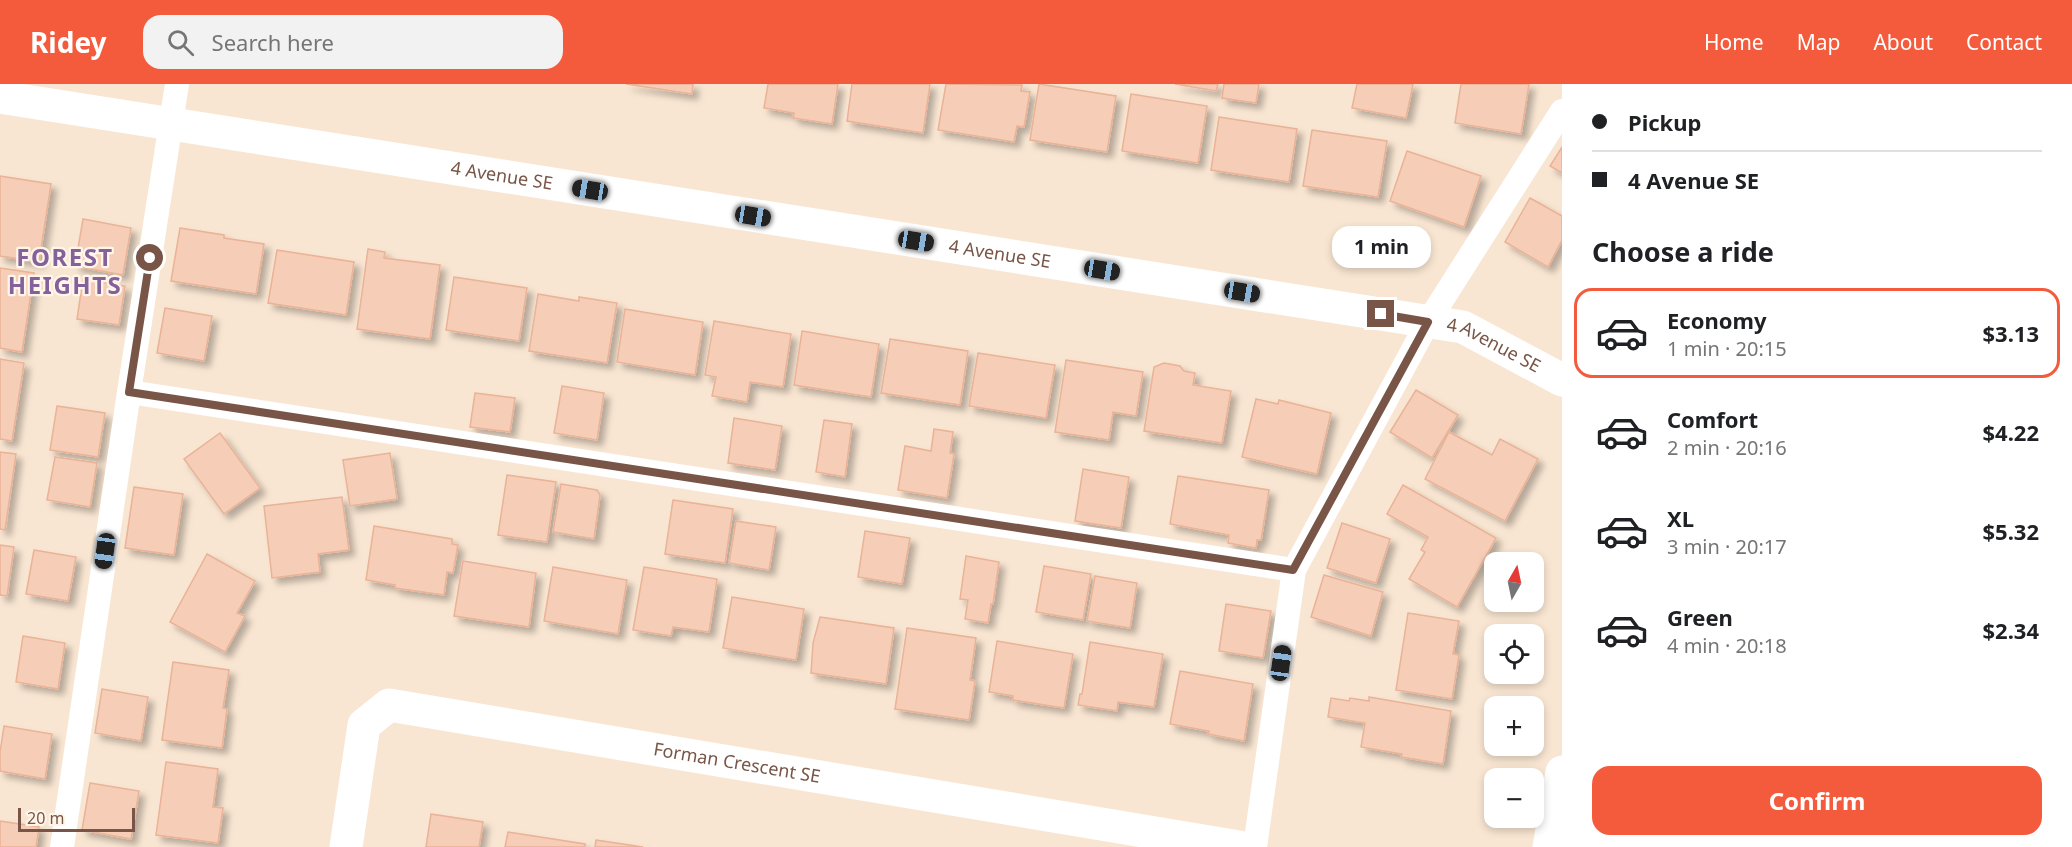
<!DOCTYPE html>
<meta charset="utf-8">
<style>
body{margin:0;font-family:"Noto Sans",sans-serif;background:#f2f2f2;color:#202124;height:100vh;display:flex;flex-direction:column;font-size:22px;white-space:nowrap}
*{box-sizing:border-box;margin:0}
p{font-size:20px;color:#757577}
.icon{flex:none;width:33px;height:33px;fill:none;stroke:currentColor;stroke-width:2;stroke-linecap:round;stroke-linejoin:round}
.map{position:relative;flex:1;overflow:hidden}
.sheet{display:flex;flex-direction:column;background:#fff;width:510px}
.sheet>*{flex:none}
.top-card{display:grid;align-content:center;height:132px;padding:0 30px;background:#fff}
.needle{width:39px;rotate:9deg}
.tools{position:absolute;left:1484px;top:468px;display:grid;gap:12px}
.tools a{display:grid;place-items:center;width:60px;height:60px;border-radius:12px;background:#fff;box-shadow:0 3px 9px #0003;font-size:30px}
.scale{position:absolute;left:18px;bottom:15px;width:117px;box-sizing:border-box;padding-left:6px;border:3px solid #785546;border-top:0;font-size:16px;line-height:21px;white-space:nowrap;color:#785546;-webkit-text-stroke:4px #fff6ea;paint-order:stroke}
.end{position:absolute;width:27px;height:27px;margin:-14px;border:8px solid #785546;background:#fff;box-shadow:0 0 0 3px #fff}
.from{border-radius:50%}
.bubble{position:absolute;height:42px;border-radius:18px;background:#fff;box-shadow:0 3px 9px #0003;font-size:20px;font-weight:700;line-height:42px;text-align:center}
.car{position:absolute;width:18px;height:36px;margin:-18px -9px;border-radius:8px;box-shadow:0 0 4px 2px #0007;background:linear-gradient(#222 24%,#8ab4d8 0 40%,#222 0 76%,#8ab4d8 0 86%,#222 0)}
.top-card b{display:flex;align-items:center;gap:21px;height:57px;font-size:22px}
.top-card b+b{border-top:2px solid #e0e0e0}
.top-card i{width:15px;height:15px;background:#202124}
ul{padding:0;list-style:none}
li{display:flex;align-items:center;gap:18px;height:90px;margin:0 12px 9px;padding:0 18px;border:3px solid transparent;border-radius:18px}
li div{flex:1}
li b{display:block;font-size:22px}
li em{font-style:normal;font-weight:700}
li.active{border-color:#f35b3c}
li>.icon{width:54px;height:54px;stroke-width:1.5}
h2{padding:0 30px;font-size:27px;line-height:72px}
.action{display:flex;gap:12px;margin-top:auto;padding:12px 30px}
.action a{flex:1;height:69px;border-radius:18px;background:#f35b3c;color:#fff;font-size:24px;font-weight:700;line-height:69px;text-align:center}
header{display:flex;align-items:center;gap:36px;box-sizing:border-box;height:84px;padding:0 30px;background:#f35b3c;color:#fff}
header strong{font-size:28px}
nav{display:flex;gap:33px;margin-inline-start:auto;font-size:21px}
.search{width:420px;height:54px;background:#f2f2f2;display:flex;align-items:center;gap:15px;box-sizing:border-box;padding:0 21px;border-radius:18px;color:#757577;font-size:22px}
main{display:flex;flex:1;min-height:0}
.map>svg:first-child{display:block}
</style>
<header>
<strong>Ridey</strong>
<div class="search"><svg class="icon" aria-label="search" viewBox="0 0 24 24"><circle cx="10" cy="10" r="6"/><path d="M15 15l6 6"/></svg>Search here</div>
<nav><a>Home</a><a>Map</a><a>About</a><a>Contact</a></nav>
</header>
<main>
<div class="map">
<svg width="1562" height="763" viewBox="0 0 1562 763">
<defs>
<filter id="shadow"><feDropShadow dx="5.5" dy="5.5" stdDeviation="3" flood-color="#0004"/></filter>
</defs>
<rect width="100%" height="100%" fill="#fef2e2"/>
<path fill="#f9e6d2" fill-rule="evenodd" d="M0 0H1562V763H0ZM1494 478H1533V518H1494ZM1494 550H1533V590H1494ZM1494 622H1533V662H1494ZM1494 694H1533V734H1494Z"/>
<g fill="#f6cdb7" stroke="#eab296" stroke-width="1.5" filter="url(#shadow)">
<path d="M626 0H693L692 10Z"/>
<path d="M768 0H838L832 40 793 34 794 29 764 24Z"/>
<path d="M852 0H930L923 49 847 37Z"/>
<path d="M946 0 1022 1 1021 7 1030 8 1024 43 1017 42 1014 58 938 46Z"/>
<path d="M1039 0 1116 12 1107 68 1030 56Z"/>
<path d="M1175 0H1218L1216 7Z"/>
<path d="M1224 0H1259L1256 19 1222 14Z"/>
<path d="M1357 0H1413L1406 34 1352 24Z"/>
<path d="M1461 0H1529L1521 50 1455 39Z"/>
<path d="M1131 10 1207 22 1198 79 1122 67Z"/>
<path d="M1219 33 1297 45 1289 98 1211 86Z"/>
<path d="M1312 46 1387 57 1378 113 1303 102Z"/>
<path d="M1562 63V89L1550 82Z"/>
<path d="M1407 67 1481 92 1464 143 1390 117Z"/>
<path d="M0 92 51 100 39 178 0 172Z"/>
<path d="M1530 114 1562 132V156L1548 183 1505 158Z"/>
<path d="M83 135 131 144 123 191 75 182Z"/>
<path d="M180 144 224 151V154L264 160 256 210 171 197Z"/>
<path d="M368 165 385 168 384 174 440 181 430 255 357 245Z"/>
<path d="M277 166 354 178 346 231 268 219Z"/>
<path d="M0 184 34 189 22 268 0 264Z"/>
<path d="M454 193 527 204 519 257 446 246Z"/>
<path d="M83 195 125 202 119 241 77 235Z"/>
<path d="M538 210 579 217V213L617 219 607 279 529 267Z"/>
<path d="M165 224 212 232 204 277 157 269Z"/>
<path d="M625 225 703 238 695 291 617 278Z"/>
<path d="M714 237 791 250 783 303 750 298 747 318 712 312 716 293 705 291Z"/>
<path d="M802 247 879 260 871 313 794 301Z"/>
<path d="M890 255 968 267 960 321 881 309Z"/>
<path d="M978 269 1055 281 1046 334 969 322Z"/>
<path d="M0 275 24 279 12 357 0 355Z"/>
<path d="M1066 276 1143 288 1136 332 1113 328 1109 356 1055 348Z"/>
<path d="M1164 279 1180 282 1184 287 1195 289 1193 301 1231 307 1222 359 1144 347 1154 283Z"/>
<path d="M562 302 604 309 597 356 554 349Z"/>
<path d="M1416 306 1458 331 1432 374 1390 348Z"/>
<path d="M475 309 515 314 510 348 470 343Z"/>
<path d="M1256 315 1278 320 1279 316 1331 329 1317 390 1242 373Z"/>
<path d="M57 322 105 329 98 373 50 366Z"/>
<path d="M734 334 782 342 775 386 728 379Z"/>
<path d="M824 336 852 340 845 393 816 388Z"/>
<path d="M934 345 953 348 950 369 954 370 947 414 898 406 905 362 931 367Z"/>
<path d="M1449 348 1492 371 1500 355 1538 375 1505 437 1425 395Z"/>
<path d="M220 349 260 404 224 430 184 375Z"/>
<path d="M0 368 16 370 5 446 0 445Z"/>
<path d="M390 369 397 415 350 422 343 376Z"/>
<path d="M55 373 97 379 90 423 47 416Z"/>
<path d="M1083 385 1129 393 1121 444 1075 437Z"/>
<path d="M507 391 556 398 547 458 498 451Z"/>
<path d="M1178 392 1269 406 1261 456H1257L1256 464 1228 459 1229 451 1170 440Z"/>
<path d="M561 400 597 406 600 411 594 455 553 448Z"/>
<path d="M1403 401 1496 454 1457 523 1409 495 1425 468 1421 466 1428 453 1387 430Z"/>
<path d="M134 403 183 410 174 471 125 464Z"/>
<path d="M342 413 349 466 318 470 320 488 272 494 264 422Z"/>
<path d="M673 416 733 425 725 479 665 470Z"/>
<path d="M736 437 776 443 769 486 729 479Z"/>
<path d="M1342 439 1390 455 1376 499 1327 484Z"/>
<path d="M374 442 452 455V460L458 461 453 489 447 488 444 511 395 504V501L366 496Z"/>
<path d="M865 447 910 454 902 500 858 493Z"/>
<path d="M0 461 14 463 7 512 0 511Z"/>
<path d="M34 466 76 473 68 517 26 510Z"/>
<path d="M207 470 255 497 237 529 245 532 225 568 170 538Z"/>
<path d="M966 472 999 478 993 520H991L988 539 965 535 968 516 960 515Z"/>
<path d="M463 477 536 489 529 543 454 532Z"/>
<path d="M1044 482 1091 490 1083 536 1036 528Z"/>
<path d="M553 483 627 496 618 550 544 537Z"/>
<path d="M644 483 717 495 709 548 673 543 671 552 633 546Z"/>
<path d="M1324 491 1383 508 1371 552 1311 533Z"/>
<path d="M1095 492 1137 499 1130 544 1087 537Z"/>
<path d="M732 513 804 525 796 576 723 564Z"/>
<path d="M1226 520 1271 527 1263 574 1219 567Z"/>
<path d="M1408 529 1459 537 1453 570 1459 571 1452 615 1396 606Z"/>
<path d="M820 533 894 544 886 600 811 589 813 559Z"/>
<path d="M907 544 976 554 970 596 975 597 969 636 895 625Z"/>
<path d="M23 552 65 559 58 605 16 598Z"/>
<path d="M997 557 1073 570 1064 624 1013 616V612L989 608Z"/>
<path d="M1090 558 1163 570 1154 623 1118 618 1117 627 1078 621 1080 610H1082Z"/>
<path d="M173 578 229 586 223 624 227 625 222 664 162 656Z"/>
<path d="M1180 587 1253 600 1244 657 1208 650 1209 647 1170 640Z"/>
<path d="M102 605 148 613 141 657 95 649Z"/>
<path d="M1369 613 1451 627 1443 680 1401 673 1402 670 1361 663 1365 639 1328 633 1331 614 1349 617 1350 614 1369 617Z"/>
<path d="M4 642 52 650 45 695 0 687V668Z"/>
<path d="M166 678 218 685 213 723 223 724 218 759 156 751Z"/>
<path d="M90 699 139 707 131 755 82 746Z"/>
<path d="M431 730 483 738 479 763H426Z"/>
<path d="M0 737 39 743 36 763H0Z"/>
<path d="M508 748 585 760V763H505Z"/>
<path d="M596 756 643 763H595Z"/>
</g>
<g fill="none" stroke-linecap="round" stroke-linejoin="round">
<g stroke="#fff" stroke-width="24">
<path d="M129 308 1294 486"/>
<path d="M62 763 129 308 177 0"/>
<path d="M1255 763 1294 486 1428 238 1562 27"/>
</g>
<g stroke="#fff" stroke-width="33">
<path id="s1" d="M0 13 1463 243 1562 296"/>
<path id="s2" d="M346 763 364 641 389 621 1239 763"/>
<path d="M1549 763 1562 688"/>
</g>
</g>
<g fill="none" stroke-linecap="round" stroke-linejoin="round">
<path stroke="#785546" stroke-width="8" d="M150 174 129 308 1293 486 1428 238 1381 230"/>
</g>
<g text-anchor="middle" stroke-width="4.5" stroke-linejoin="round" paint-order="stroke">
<g font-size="18" fill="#785546" stroke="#fff6ea">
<text dy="6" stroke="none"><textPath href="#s1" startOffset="508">4 Avenue SE</textPath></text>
<text dy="6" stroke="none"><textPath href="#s1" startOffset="1012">4 Avenue SE</textPath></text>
<text dy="6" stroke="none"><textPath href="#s1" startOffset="1516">4 Avenue SE</textPath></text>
<text dy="6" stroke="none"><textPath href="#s2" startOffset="508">Forman Crescent SE</textPath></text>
</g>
<g font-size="24" font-weight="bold" letter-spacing="1.5" fill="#85619c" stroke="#fff6ea">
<text x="65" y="182">FOREST<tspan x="65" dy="28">HEIGHTS</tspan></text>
</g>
</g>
</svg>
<div class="tools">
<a><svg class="needle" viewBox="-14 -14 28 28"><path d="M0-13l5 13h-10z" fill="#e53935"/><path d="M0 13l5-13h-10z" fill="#757577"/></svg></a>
<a><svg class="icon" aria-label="locate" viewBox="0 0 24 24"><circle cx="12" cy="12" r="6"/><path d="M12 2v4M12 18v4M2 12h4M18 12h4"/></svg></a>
<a>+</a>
<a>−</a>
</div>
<div class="scale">20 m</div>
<i class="end from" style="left:150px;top:174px"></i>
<i class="end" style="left:1381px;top:230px"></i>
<div class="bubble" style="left:1332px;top:142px;width:99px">1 min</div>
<i class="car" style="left:590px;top:106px;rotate:279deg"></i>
<i class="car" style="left:753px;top:132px;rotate:99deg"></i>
<i class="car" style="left:916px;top:157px;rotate:99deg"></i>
<i class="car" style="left:1102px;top:186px;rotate:99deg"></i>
<i class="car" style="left:1242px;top:208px;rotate:99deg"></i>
<i class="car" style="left:105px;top:467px;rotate:188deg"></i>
<i class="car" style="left:1281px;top:579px;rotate:8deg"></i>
</div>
<section class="sheet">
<div class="top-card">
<b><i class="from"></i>Pickup</b>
<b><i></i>4 Avenue SE</b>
</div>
<h2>Choose a ride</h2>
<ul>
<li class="active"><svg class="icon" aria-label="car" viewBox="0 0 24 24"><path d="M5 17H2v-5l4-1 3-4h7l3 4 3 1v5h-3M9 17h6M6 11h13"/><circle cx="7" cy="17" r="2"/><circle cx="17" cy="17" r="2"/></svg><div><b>Economy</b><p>1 min · 20:15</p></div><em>$3.13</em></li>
<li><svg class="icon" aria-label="car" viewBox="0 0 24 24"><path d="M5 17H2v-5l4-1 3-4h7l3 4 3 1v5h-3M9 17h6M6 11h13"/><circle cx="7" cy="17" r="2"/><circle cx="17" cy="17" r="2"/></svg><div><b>Comfort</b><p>2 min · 20:16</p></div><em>$4.22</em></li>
<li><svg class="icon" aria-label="car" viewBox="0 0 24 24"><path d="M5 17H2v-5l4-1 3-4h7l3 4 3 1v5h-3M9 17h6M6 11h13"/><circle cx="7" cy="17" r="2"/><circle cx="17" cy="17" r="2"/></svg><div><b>XL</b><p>3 min · 20:17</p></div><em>$5.32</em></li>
<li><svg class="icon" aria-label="car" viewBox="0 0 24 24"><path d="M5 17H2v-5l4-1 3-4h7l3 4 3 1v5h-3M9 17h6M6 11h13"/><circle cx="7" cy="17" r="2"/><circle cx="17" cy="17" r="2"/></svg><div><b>Green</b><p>4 min · 20:18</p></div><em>$2.34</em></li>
</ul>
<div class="action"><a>Confirm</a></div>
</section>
</main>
